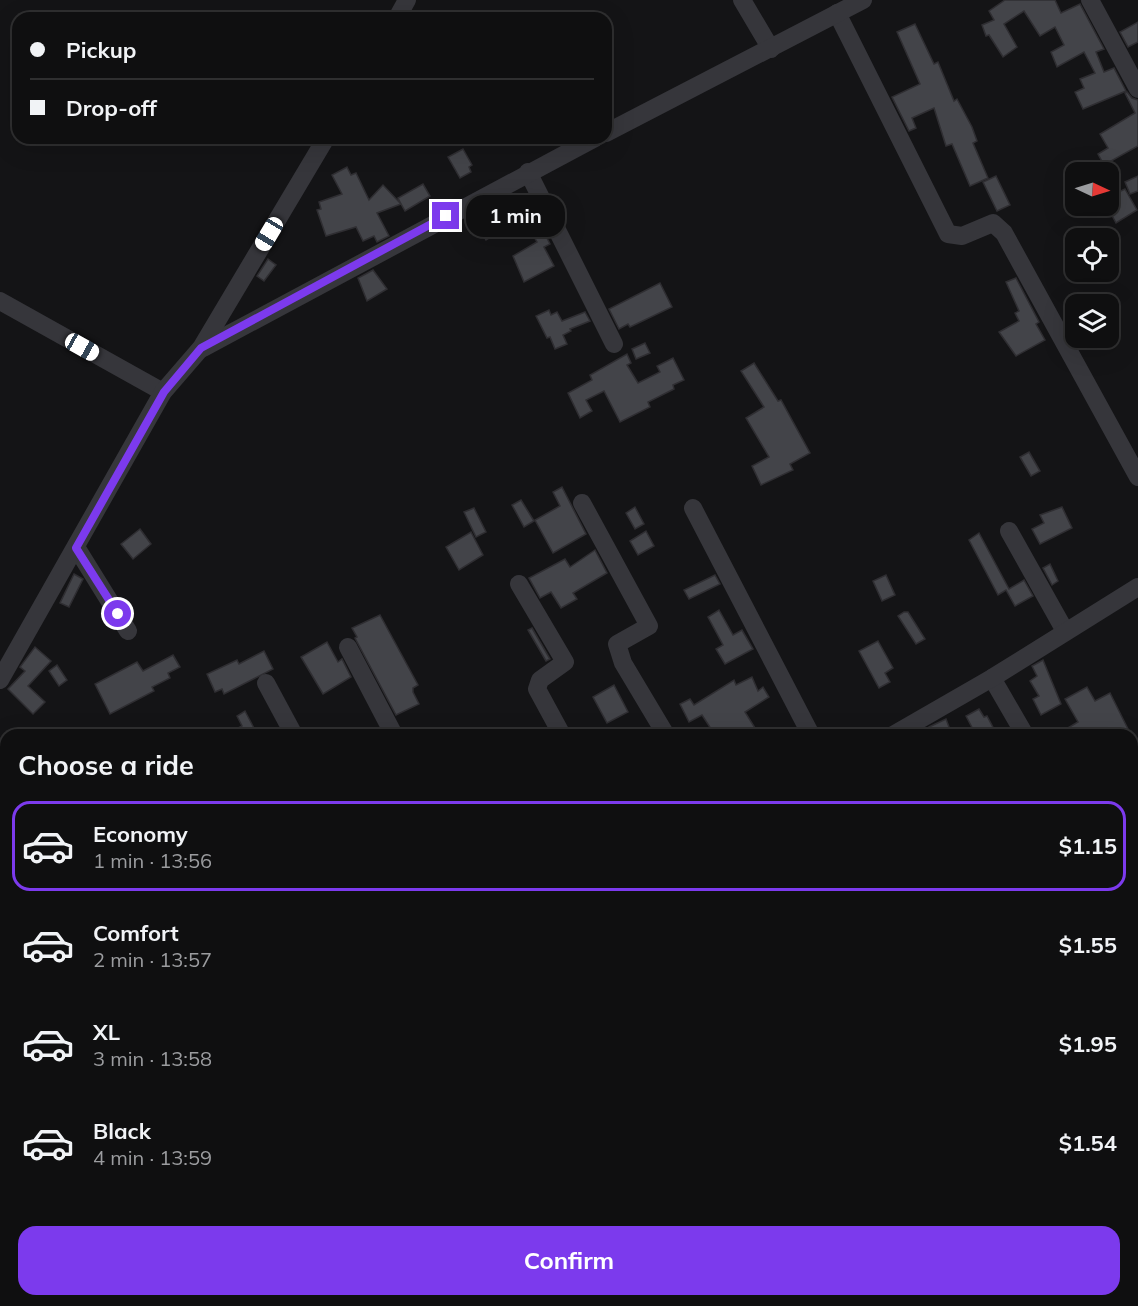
<!DOCTYPE html>
<meta charset="utf-8">
<style>
body{margin:0;font-family:Mulish,sans-serif;background:#181819;color:#f1f3f6;height:100vh;display:flex;flex-direction:column;font-size:22px;white-space:nowrap}
*{box-sizing:border-box;margin:0}
p{font-size:20px;color:#9b9c9f}
.icon{flex:none;width:33px;height:33px;fill:none;stroke:currentColor;stroke-width:2;stroke-linecap:round;stroke-linejoin:round}
.map{position:relative;flex:1;overflow:hidden}
.side{position:absolute;left:0px;top:729px;width:1138px;height:578px;display:flex;flex-direction:column;background:#0f0f10;border-radius:18px 18px 0 0;box-shadow:0 6px 24px #0002,0 0 0 2px #2f2f30}
.side>*{flex:none}
.hud{position:absolute;left:12px;top:12px;width:600px;height:132px;border-radius:18px;box-shadow:0 6px 24px #0002,0 0 0 2px #2f2f30;display:grid;align-content:center;height:132px;padding:0 18px;background:#0f0f10}
.needle{width:39px;rotate:94deg}
.controls{position:absolute;left:1065px;top:162px;display:grid;gap:12px}
.controls a{display:grid;place-items:center;width:54px;height:54px;border-radius:12px;background:#0f0f10;box-shadow:0 6px 24px #0002,0 0 0 2px #2f2f30;font-size:30px}
.end{position:absolute;width:27px;height:27px;margin:-14px;border:8px solid #7c3aed;background:#fff;box-shadow:0 0 0 3px #fff}
.from{border-radius:50%}
.bubble{position:absolute;height:42px;border-radius:18px;background:#0f0f10;box-shadow:0 6px 24px #0002,0 0 0 2px #2f2f30;font-size:20px;font-weight:700;line-height:42px;text-align:center}
.car{position:absolute;width:18px;height:36px;margin:-18px -9px;border-radius:8px;box-shadow:0 0 4px 2px #0007;background:linear-gradient(#fff 24%,#345 0 40%,#fff 0 76%,#345 0 86%,#fff 0)}
.hud b{display:flex;align-items:center;gap:21px;height:57px;font-size:22px}
.hud b+b{border-top:2px solid #2f2f30}
.hud i{width:15px;height:15px;background:#f1f3f6}
ul{padding:0;list-style:none}
li{display:flex;align-items:center;gap:18px;height:90px;margin:0 12px 9px;padding:0 6px;border:3px solid transparent;border-radius:18px}
li div{flex:1}
li b{display:block;font-size:22px}
li em{font-style:normal;font-weight:700}
li.current{border-color:#7c3aed}
li>.icon{width:54px;height:54px;stroke-width:1.5}
h2{padding:0 18px;font-size:27px;line-height:72px}
.cta{display:flex;gap:12px;margin-top:auto;padding:12px 18px}
.cta a{flex:1;height:69px;border-radius:18px;background:#7c3aed;color:#fff;font-size:24px;font-weight:700;line-height:69px;text-align:center}
.map>svg:first-child{display:block}
</style>
<div class="map">
<svg width="1138" height="1306" viewBox="0 0 1138 1306">
<rect width="100%" height="100%" fill="#141416"/>
<g fill="#434449" stroke="#2f2e32" stroke-width="1.5">
<path d="M1005 0H1055L1061 13 1080 4 1104 49 1096 52 1104 72 1114 68 1126 91 1083 109 1075 92 1084 88 1080 79 1095 73 1084 52 1057 67 1051 52 1064 45 1055 27 1040 36 1024 11 1004 24 1017 47 1003 57 989 35 986 36 982 25 994 20 989 11Z"/>
<path d="M1138 22V42L1128 47 1120 32Z"/>
<path d="M915 24 934 64 938 62 954 101 957 99 972 127 977 141 973 143 988 178 970 186 952 144 946 146 934 108 912 118 916 128 909 131 892 97 920 84 897 32Z"/>
<path d="M1127 92 1132 98 1138 100V146L1104 165 1098 154 1108 148 1100 134 1135 113 1125 93Z"/>
<path d="M463 149 472 165 469 167 471 172 460 178 448 157Z"/>
<path d="M347 167 351 175 356 173 369 200 383 185 401 204 398 198 423 184 430 196 405 211 401 204 377 213 389 236 377 242 374 236 363 241 356 227 326 236 317 210 321 209 319 202 342 194 332 175Z"/>
<path d="M996 176 1010 205 997 211 983 182Z"/>
<path d="M1138 176V191L1130 194 1125 182Z"/>
<path d="M1125 189 1137 210 1116 223 1108 208V197Z"/>
<path d="M491 207 498 219 489 225 495 234 486 240 473 216Z"/>
<path d="M535 215 550 244 544 247 554 266 524 282 513 256 537 242 525 221Z"/>
<path d="M268 259 276 265 264 281 257 276Z"/>
<path d="M373 270 387 289 367 301 358 278Z"/>
<path d="M1016 278 1039 322 1036 324 1045 340 1016 356 999 332 1019 321 1015 313 1019 311 1006 282Z"/>
<path d="M660 283 672 307 630 327 628 324 619 329 609 309Z"/>
<path d="M549 310 551 315 557 312 562 321 585 312 590 321 570 329 571 331 563 335 567 344 555 349 550 337 547 338 536 316Z"/>
<path d="M645 343 650 353 636 359 632 349Z"/>
<path d="M627 354 631 363 627 365 638 383 660 372 657 366 673 358 684 380 673 385 674 389 648 402 650 407 620 422 604 391 586 400 592 411 580 418 568 393 592 380 590 375Z"/>
<path d="M754 363 778 401 781 400 810 453 790 464 793 470 761 485 752 466 769 457 746 418 764 407 741 371Z"/>
<path d="M1029 452 1040 471 1031 476 1020 457Z"/>
<path d="M562 487 586 534 553 553 535 520 560 506 553 492Z"/>
<path d="M521 500 534 521 524 527 512 505Z"/>
<path d="M635 507 644 524 635 529 626 513Z"/>
<path d="M1062 507 1072 528 1040 544 1032 529 1044 523 1040 515Z"/>
<path d="M474 508 486 532 476 537 464 512Z"/>
<path d="M140 529 151 544 133 559 121 544Z"/>
<path d="M646 531 654 546 638 555 630 541Z"/>
<path d="M471 532 483 555 459 570 446 547Z"/>
<path d="M979 533 1009 589 1024 580 1033 596 1015 606 1006 590 998 595 969 540Z"/>
<path d="M595 550 607 573 573 593 577 599 561 608 551 592 540 598 529 578 565 559 570 567Z"/>
<path d="M1050 564 1058 581 1052 585 1043 568Z"/>
<path d="M74 574 83 579 69 607 60 603Z"/>
<path d="M715 575 720 584 689 599 684 590Z"/>
<path d="M886 575 895 595 882 601 873 581Z"/>
<path d="M719 610 733 635 742 630 753 649 725 664 716 649 723 645 708 617Z"/>
<path d="M904 612H908L925 639 916 644 898 616Z"/>
<path d="M380 615 418 685 413 688V692L419 704 396 715 355 638 357 637 352 628Z"/>
<path d="M532 628 550 659 546 661 528 630Z"/>
<path d="M878 641 893 668 885 673 890 682 879 688 859 651Z"/>
<path d="M327 642 338 662 342 659 351 677 323 694 301 657Z"/>
<path d="M35 647 51 661 28 686 45 702 33 714 8 689 25 671 20 667Z"/>
<path d="M264 651 273 669 224 694 222 689 215 692 207 674 237 660 239 664Z"/>
<path d="M173 655 180 667 168 673 170 678 152 687 154 691 110 714 95 684 137 662 143 671Z"/>
<path d="M1043 660 1061 704 1041 715 1033 699 1039 696 1030 681 1037 676 1032 666Z"/>
<path d="M57 665 67 680 59 686 49 671Z"/>
<path d="M752 677 758 691 763 687 769 697 745 712 755 728 744 735H715L702 715 689 722 680 704 690 699 694 705 734 680 736 685Z"/>
<path d="M614 685 628 712 607 723 593 697Z"/>
<path d="M1087 687 1095 701 1110 693 1131 735H1056L1078 722 1065 699Z"/>
<path d="M979 709 984 717 987 716 997 735H976L966 716Z"/>
<path d="M245 711 256 732 250 735H225L242 726 237 716Z"/>
<path d="M946 719 952 735H932L929 727Z"/>
</g>
<g fill="none" stroke-linecap="round" stroke-linejoin="round">
<g stroke="#36363b" stroke-width="18">
<path d="M742 0 771 49"/>
<path d="M1090 0 1138 89"/>
<path d="M837 13 948 234 962 236 993 223 1004 233 1138 477"/>
<path d="M397 18 407 0"/>
<path d="M606 133 863 0"/>
<path d="M528 172 614 344"/>
<path d="M0 301 163 392"/>
<path d="M203 348 595 138"/>
<path d="M582 503 649 626 617 644 623 663 666 735"/>
<path d="M693 508 811 735"/>
<path d="M1009 531 1065 631"/>
<path d="M76 547 128 631"/>
<path d="M519 584 565 662 540 680 537 689 562 735"/>
<path d="M348 647 394 735"/>
<path d="M992 678 1025 735"/>
<path d="M0 680 163 392 201 348 326 138"/>
<path d="M266 683 294 735"/>
<path d="M893 735 992 678 1138 587"/>
<path d="M1132 921 1138 931"/>
<path d="M0 1250 6 1246"/>
<path d="M1132 1275 1138 1285"/>
<path d="M670 1300 673 1306"/>
<path d="M820 1300 823 1306"/>
<path d="M333 1306 334 1300"/>
</g>
</g>
<g fill="none" stroke-linecap="round" stroke-linejoin="round">
<path stroke="#7c3aed" stroke-width="8" d="M118 614 76 548 164 392 201 348 446 216"/>
</g>
</svg>
<div class="controls">
<a><svg class="needle" viewBox="-14 -14 28 28"><path d="M0-13l5 13h-10z" fill="#e53935"/><path d="M0 13l5-13h-10z" fill="#9b9c9f"/></svg></a>
<a><svg class="icon" aria-label="locate" viewBox="0 0 24 24"><circle cx="12" cy="12" r="6"/><path d="M12 2v4M12 18v4M2 12h4M18 12h4"/></svg></a>
<a><svg class="icon" aria-label="layers" viewBox="0 0 24 24"><path d="M12 4l9 5-9 5-9-5zM3 14l9 5 9-5"/></svg></a>
</div>
<i class="end from" style="left:118px;top:614px"></i>
<i class="end" style="left:446px;top:216px"></i>
<div class="bubble" style="left:466px;top:195px;width:99px">1 min</div>
<i class="car" style="left:269px;top:234px;rotate:211deg"></i>
<i class="car" style="left:82px;top:347px;rotate:119deg"></i>
<div class="hud">
<b><i class="from"></i>Pickup</b>
<b><i></i>Drop-off</b>
</div>
<section class="side">
<h2>Choose a ride</h2>
<ul>
<li class="current"><svg class="icon" aria-label="car" viewBox="0 0 24 24"><path d="M5 17H2v-5l4-1 3-4h7l3 4 3 1v5h-3M9 17h6M6 11h13"/><circle cx="7" cy="17" r="2"/><circle cx="17" cy="17" r="2"/></svg><div><b>Economy</b><p>1 min · 13:56</p></div><em>$1.15</em></li>
<li><svg class="icon" aria-label="car" viewBox="0 0 24 24"><path d="M5 17H2v-5l4-1 3-4h7l3 4 3 1v5h-3M9 17h6M6 11h13"/><circle cx="7" cy="17" r="2"/><circle cx="17" cy="17" r="2"/></svg><div><b>Comfort</b><p>2 min · 13:57</p></div><em>$1.55</em></li>
<li><svg class="icon" aria-label="car" viewBox="0 0 24 24"><path d="M5 17H2v-5l4-1 3-4h7l3 4 3 1v5h-3M9 17h6M6 11h13"/><circle cx="7" cy="17" r="2"/><circle cx="17" cy="17" r="2"/></svg><div><b>XL</b><p>3 min · 13:58</p></div><em>$1.95</em></li>
<li><svg class="icon" aria-label="car" viewBox="0 0 24 24"><path d="M5 17H2v-5l4-1 3-4h7l3 4 3 1v5h-3M9 17h6M6 11h13"/><circle cx="7" cy="17" r="2"/><circle cx="17" cy="17" r="2"/></svg><div><b>Black</b><p>4 min · 13:59</p></div><em>$1.54</em></li>
</ul>
<div class="cta"><a>Confirm</a></div>
</section>
</div>
